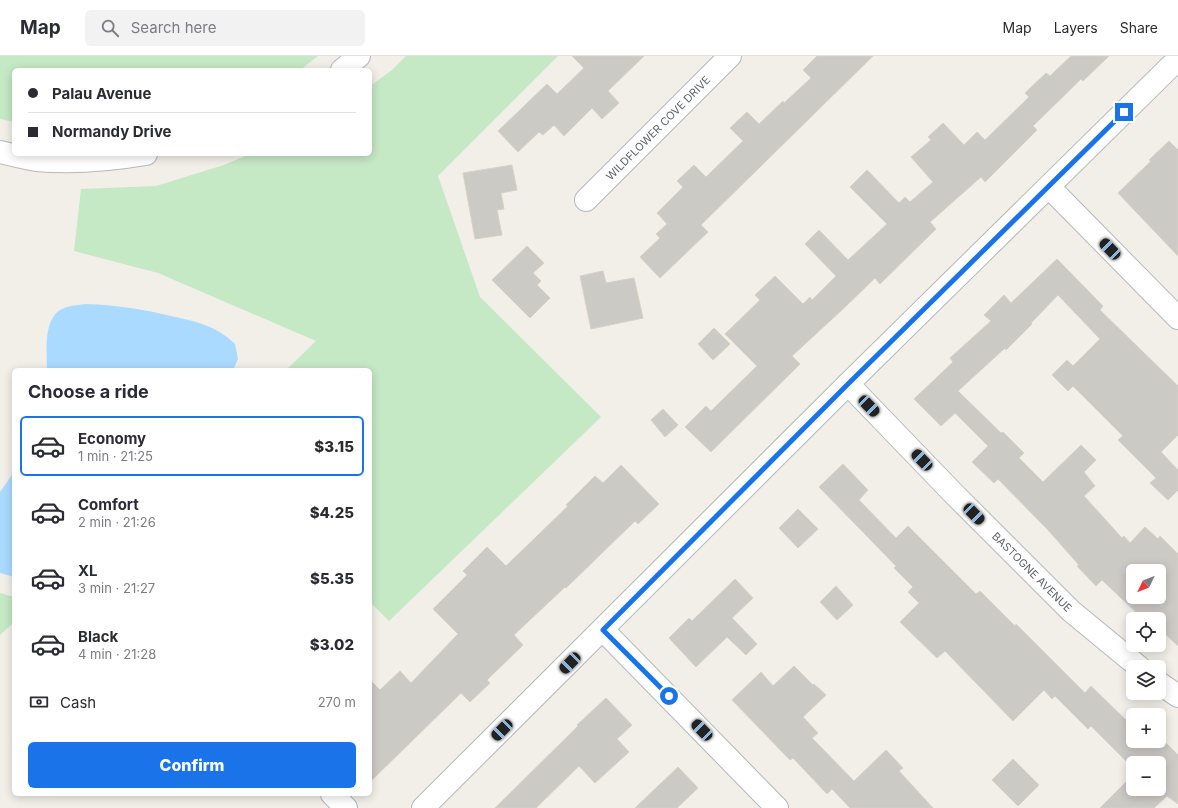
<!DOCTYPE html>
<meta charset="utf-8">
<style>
body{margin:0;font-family:Inter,sans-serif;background:#f2f2f3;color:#2b2b33;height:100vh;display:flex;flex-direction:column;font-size:15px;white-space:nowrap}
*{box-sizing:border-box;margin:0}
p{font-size:13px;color:#7c7c81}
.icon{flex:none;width:22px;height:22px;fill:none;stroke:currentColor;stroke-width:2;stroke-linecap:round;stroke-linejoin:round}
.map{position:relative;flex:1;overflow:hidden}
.panel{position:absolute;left:12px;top:312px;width:360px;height:428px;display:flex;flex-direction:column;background:#fff;border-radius:6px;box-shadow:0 2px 10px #0003}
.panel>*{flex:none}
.guide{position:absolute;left:12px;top:12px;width:360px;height:88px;border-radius:6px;box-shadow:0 2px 10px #0003;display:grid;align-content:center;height:88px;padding:0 16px;background:#fff}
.needle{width:26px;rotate:227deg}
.buttons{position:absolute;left:1126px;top:508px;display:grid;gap:8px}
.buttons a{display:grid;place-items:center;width:40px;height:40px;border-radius:6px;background:#fff;box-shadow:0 2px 10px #0003;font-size:20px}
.end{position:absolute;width:18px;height:18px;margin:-9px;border:5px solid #1a73e8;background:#fff;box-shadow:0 0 0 2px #fff}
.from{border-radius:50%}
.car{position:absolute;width:12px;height:24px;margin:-12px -6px;border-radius:5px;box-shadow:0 0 3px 1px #0007;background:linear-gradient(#222 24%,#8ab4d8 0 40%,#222 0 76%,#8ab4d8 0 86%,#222 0)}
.guide b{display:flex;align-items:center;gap:14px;height:38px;font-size:15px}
.guide b+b{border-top:1px solid #e1e1e2}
.guide i{width:10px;height:10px;background:#2b2b33}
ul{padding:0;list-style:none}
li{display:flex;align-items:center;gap:12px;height:60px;margin:0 8px 6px;padding:0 8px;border:2px solid transparent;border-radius:6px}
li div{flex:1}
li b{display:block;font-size:15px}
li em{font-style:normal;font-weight:800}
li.on{border-color:#1a73e8}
li>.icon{width:36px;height:36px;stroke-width:1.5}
h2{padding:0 16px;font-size:18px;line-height:48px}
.pay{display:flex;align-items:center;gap:10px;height:44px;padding:0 16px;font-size:15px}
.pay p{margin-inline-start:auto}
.cta{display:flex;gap:8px;margin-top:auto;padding:8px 16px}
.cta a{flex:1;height:46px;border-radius:6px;background:#1a73e8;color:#fff;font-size:16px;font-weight:800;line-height:46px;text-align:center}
header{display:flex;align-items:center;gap:24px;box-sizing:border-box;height:56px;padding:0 20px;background:#fff;border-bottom:1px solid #e1e1e2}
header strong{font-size:19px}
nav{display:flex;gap:22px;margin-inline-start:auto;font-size:14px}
.search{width:280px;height:36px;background:#f2f2f3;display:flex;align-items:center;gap:10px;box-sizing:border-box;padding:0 14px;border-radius:6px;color:#7c7c81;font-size:15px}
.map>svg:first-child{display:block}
</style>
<header>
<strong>Map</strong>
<div class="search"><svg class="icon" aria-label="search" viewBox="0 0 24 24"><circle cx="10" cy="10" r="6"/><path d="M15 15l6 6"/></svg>Search here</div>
<nav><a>Map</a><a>Layers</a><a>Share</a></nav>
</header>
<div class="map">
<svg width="1178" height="752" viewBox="0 0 1178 752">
<rect width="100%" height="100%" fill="#f1efe8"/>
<g fill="#c5e8c5">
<path d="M0 0H318L300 14H14V66L0 63Z"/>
<path d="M406 0H558L438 120 480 241 601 361 389 565 370 546V314H286L316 285 158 217 74 195 81 133 156 130 224 109 250 98H370V30L392 14Z"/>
<path d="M0 537 14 541V566L0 579Z"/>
</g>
<g fill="#aadaff">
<path d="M86 248C116 249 142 253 171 260 195 265 217 270 235 288L238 303 233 314H47C47 293 42 258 67 251 73 249 80 249 86 248Z"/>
<path d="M14 416V521L0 517V436Z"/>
</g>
<g fill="#cccac5" stroke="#d6d1c6" fill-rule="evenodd">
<path d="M572 0H644L608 35 619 47 602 63 592 52 564 80 554 69 543 79 539 76 518 96 498 75 547 28 557 38 584 12Z"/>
<path d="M817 0H873L701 169 708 176 660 222 640 201 660 182 656 178 667 168 657 157 683 131 677 125 694 109 706 121 743 85 730 72 747 56 759 68 783 45 784 47 811 22 803 14Z"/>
<path d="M1071 0H1109L1083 25 1081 23 1033 70 1037 74 985 126 981 121 930 166 936 173 880 228 875 222 843 253 792 300 800 308 711 396 685 371 706 350 711 355 757 310 725 278 760 244 755 239 775 220 803 248 810 241 812 244 836 220 805 188 819 174 848 204 887 168 850 131 867 114 899 147 905 141 910 146 933 126 911 101 931 84 928 81 943 67 964 89 977 76 985 84 1029 41 1025 37 1046 17 1050 20Z"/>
<path d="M1169 85 1178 94V200L1118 137 1151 105 1149 104Z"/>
<path d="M512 109 517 134 501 137 504 153 497 154 502 179 475 183 463 117Z"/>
<path d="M527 190 544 207 533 217 541 225 537 229 550 242 530 262 492 224Z"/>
<path d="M1057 203 1103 250 1100 254 1178 330V379L1161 396 1178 414V434L1168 444 1150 427 1156 422 1118 384 1123 380 1073 330 1068 335 1052 319 1067 304 1073 310 1100 283 1058 239 1031 267 1032 268 1006 294 1005 292 958 335 1001 377 1003 376 1024 397 1019 402 1043 426 1081 389 1096 404 1084 416 1095 430 1084 440 1122 482 1124 480 1130 487 1145 471 1158 483 1160 480 1178 498V590L1159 572V563H1149L1142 557 1139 559 1102 524 1096 530 1077 510 1079 509 1048 474 998 423 994 427 972 406 988 390 955 357 941 370 914 343 953 306 950 302 991 265 984 259 1004 239 1011 247ZM1133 515H1159V541H1133Z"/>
<path d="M603 215 606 227 634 222 643 262 591 273 580 220Z"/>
<path d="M714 272 730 288 713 304 698 288Z"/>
<path d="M663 353 678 369 665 381 651 364Z"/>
<path d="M843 408 868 434 859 444 896 482 908 470 976 538 980 535 1015 570 1016 568 1085 637 1091 630 1133 671V685H1164L1178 699V748L1167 740 1154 752H1100L1133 719V733H1159V707H1133V712L1091 670 1088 673 1055 640 1052 643 1044 634 1013 665 945 595 937 602 900 566 919 547 908 536 913 531 894 512 896 510 819 431Z"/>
<path d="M621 409 659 448 638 468 635 465 566 532 565 531 514 579 523 589 487 624 490 627 470 646 461 637 370 726V624L380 634 400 615 411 627 458 578 433 553 467 519 463 515 487 491 506 510 568 450 566 449 595 420 603 427Z"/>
<path d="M798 453 818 473 798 492 779 472Z"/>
<path d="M735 523 753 542 732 562 757 588 746 599 727 581 696 611 669 582 689 562 692 565Z"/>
<path d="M836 530 853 549 837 564 820 546Z"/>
<path d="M794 610 813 629 814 628 826 639 803 661 818 677 812 682 854 725 886 694 903 712 899 715 933 752H850L832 733 827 738 793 702 790 704 732 644 761 616 773 630Z"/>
<path d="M606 642 632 669 617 683 629 696 595 727 579 710 536 752H495L578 670 577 669Z"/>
<path d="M1013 703 1039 729 1018 750 992 724Z"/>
<path d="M678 711 698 732 677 752H635Z"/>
</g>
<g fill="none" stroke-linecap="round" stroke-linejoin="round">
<g stroke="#b5b8bc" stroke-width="24">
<g id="minor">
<path d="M342 14 359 0"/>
<path d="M0 96C12 99 24 102 36 104 72 107 111 104 146 98"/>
<path d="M1049 131 1178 262"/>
<path d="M586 144 730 0"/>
<path d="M848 328 953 437 1071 555 1139 611"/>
<path d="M603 574 777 752"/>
<path d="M1159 627 1178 640"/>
<path d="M332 738 346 752"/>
<path d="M423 752 848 328 1178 3"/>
</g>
</g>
<use href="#minor" stroke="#fff" stroke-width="22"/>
</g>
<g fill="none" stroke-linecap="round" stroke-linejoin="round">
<path stroke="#1a73e8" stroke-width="5" d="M669 640 603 574 848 328 1124 56"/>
</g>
<g text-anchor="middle" stroke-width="3" stroke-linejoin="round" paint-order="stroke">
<g font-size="11" fill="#5f6368" stroke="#fff">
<text transform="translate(658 72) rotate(-45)" y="4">WILDFLOWER COVE DRIVE</text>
<text transform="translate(1032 516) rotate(45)" y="4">BASTOGNE AVENUE</text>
</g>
</g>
</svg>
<div class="buttons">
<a><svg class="needle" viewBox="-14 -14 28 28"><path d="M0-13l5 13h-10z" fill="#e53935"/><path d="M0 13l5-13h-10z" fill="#7c7c81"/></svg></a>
<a><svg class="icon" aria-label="locate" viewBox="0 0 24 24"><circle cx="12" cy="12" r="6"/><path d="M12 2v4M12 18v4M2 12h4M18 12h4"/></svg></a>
<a><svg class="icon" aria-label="layers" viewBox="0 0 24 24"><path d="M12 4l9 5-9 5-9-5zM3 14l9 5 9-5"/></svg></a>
<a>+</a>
<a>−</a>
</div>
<i class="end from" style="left:669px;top:640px"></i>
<i class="end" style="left:1124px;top:56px"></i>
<i class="car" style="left:1110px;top:193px;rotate:316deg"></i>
<i class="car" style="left:869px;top:350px;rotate:136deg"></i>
<i class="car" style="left:922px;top:404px;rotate:316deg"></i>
<i class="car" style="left:974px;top:458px;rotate:135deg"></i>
<i class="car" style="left:570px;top:607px;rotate:225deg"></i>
<i class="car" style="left:502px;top:674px;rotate:225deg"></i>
<i class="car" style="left:702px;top:674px;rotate:316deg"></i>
<div class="guide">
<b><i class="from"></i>Palau Avenue</b>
<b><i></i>Normandy Drive</b>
</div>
<section class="panel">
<h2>Choose a ride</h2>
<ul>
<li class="on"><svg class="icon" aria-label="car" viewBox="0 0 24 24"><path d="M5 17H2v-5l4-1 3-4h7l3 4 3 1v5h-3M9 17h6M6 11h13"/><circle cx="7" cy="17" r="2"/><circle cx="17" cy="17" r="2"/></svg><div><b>Economy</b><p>1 min · 21:25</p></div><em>$3.15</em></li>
<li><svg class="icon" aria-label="car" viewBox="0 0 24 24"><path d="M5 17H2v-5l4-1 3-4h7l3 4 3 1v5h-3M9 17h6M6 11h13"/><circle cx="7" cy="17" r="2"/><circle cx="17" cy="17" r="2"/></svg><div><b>Comfort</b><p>2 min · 21:26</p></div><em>$4.25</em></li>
<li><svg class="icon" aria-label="car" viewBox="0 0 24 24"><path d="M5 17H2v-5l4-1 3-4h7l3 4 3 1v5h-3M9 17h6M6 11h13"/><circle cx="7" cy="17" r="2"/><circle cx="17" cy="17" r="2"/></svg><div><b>XL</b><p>3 min · 21:27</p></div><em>$5.35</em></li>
<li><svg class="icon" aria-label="car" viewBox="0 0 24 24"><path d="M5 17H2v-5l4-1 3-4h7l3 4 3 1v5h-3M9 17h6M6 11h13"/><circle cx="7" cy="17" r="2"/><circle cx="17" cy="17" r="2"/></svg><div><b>Black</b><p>4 min · 21:28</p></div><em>$3.02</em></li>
</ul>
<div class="pay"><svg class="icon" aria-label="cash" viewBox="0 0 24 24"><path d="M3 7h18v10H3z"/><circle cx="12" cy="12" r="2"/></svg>Cash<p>270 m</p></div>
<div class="cta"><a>Confirm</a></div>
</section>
</div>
